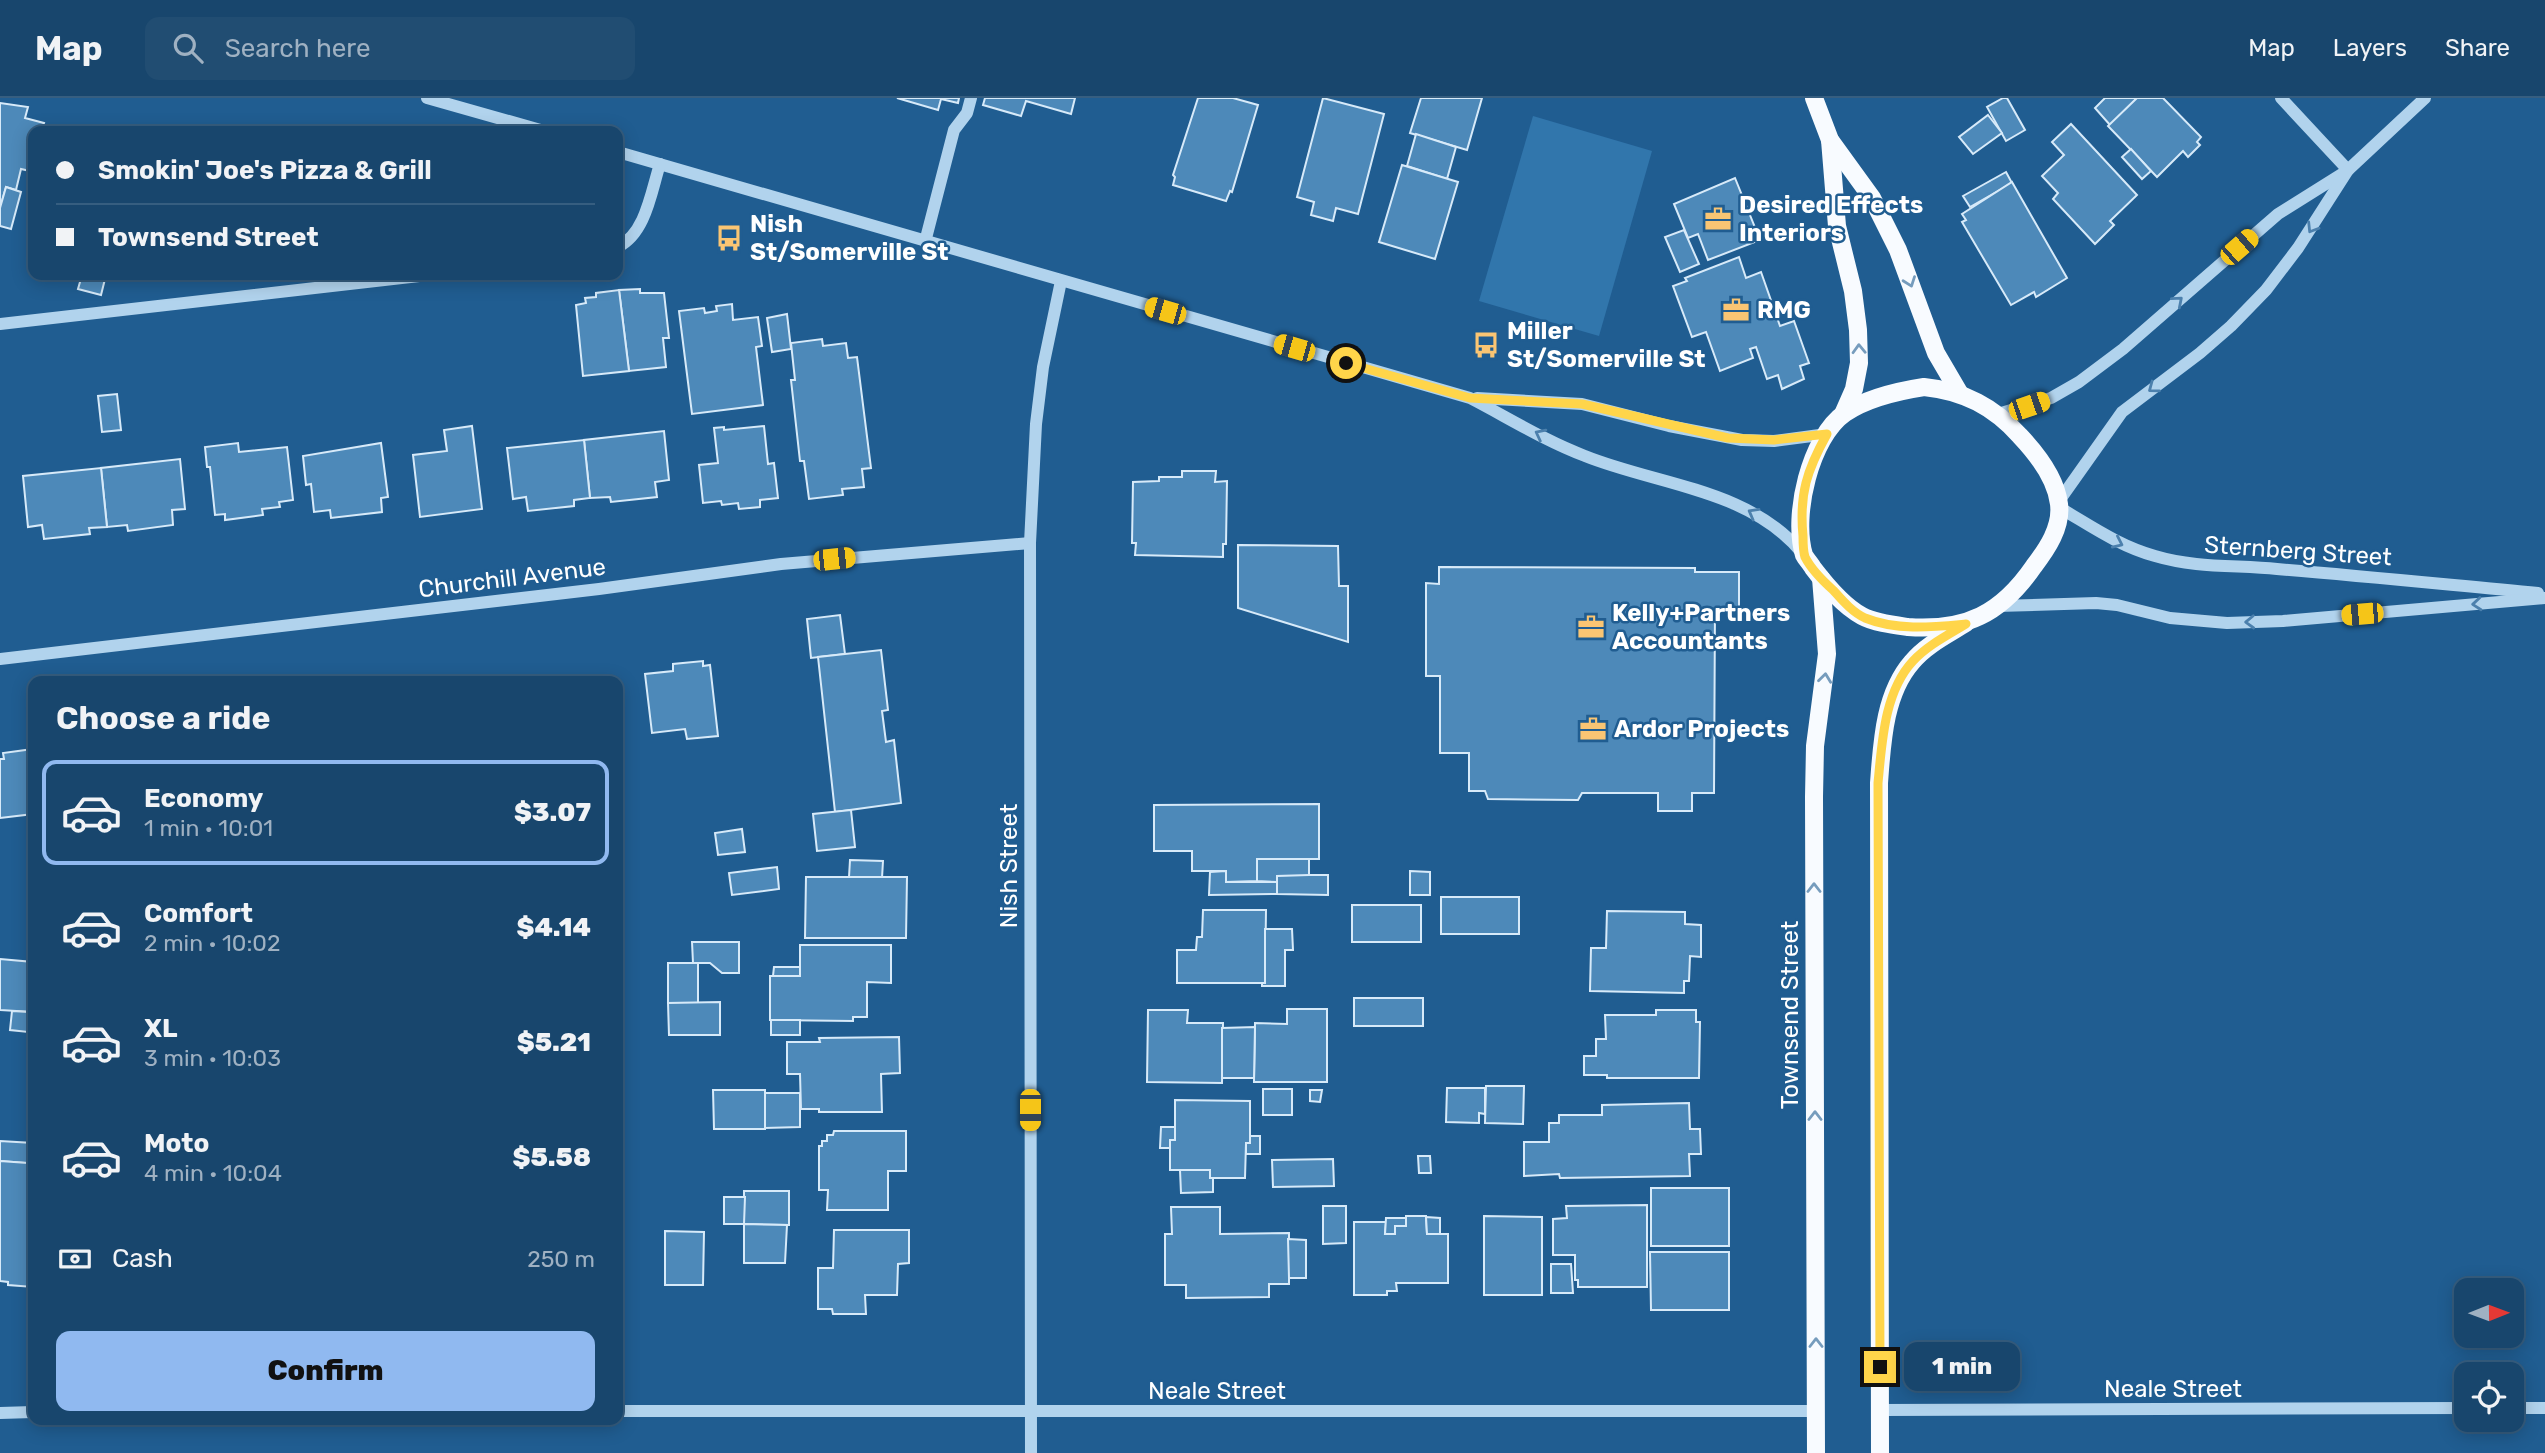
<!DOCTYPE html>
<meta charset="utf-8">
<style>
body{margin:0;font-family:Rubik,sans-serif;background:#214d72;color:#f1f3f6;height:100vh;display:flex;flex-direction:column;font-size:26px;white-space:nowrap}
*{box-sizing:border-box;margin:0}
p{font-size:23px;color:#9fb1c2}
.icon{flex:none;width:38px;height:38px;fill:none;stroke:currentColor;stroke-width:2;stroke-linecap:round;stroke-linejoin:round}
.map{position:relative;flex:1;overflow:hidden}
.drawer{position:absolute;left:28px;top:578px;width:595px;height:749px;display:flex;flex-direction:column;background:#18466d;border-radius:14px;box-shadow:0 4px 18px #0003,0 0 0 2px #365e80}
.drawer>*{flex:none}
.hud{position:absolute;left:28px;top:28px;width:595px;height:154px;border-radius:14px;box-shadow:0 4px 18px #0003,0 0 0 2px #365e80;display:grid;align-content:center;height:154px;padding:0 28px;background:#18466d}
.needle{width:46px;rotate:89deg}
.controls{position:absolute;left:2454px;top:1180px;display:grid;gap:14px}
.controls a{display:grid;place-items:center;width:70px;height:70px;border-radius:14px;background:#18466d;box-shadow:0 4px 18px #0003,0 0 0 2px #365e80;font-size:35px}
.end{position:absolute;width:32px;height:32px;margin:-16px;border:9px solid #ffd54a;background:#111;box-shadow:0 0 0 4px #111}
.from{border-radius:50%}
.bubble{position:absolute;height:49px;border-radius:14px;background:#18466d;box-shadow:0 4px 18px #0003,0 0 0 2px #365e80;font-size:23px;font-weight:800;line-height:49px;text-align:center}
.car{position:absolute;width:21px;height:42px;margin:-21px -10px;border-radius:9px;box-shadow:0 0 5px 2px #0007;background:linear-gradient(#f5c518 24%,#345 0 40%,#f5c518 0 76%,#345 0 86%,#f5c518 0)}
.hud b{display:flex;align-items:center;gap:24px;height:66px;font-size:26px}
.hud b+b{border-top:2px solid #365e80}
.hud i{width:18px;height:18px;background:#f1f3f6}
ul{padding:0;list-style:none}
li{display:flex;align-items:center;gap:21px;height:105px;margin:0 14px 10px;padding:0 14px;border:4px solid transparent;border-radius:14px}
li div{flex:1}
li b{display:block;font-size:26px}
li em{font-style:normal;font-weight:800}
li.selected{border-color:#90b9f0}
li>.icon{width:63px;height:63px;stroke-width:1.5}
h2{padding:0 28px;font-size:32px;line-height:84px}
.pay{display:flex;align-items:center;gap:18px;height:77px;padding:0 28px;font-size:26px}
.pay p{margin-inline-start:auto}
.button{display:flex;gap:14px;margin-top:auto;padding:14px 28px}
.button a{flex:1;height:80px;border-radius:14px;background:#90b9f0;color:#111;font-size:28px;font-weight:800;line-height:80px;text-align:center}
header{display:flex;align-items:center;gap:42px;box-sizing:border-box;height:98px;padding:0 35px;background:#18466d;border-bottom:2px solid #365e80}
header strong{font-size:33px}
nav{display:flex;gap:38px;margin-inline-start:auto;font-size:24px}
.search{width:490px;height:63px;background:#214d72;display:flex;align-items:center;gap:18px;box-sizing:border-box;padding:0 24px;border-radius:14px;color:#9fb1c2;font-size:26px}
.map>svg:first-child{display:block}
</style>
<header>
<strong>Map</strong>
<div class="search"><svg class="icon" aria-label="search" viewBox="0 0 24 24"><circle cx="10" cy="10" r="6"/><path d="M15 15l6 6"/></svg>Search here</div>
<nav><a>Map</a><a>Layers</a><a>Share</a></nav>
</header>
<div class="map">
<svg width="2545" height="1355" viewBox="0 0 2545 1355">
<rect width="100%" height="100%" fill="#205d91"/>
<path fill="#3176ac" d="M1533 18 1652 53 1599 238 1479 203Z"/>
<g fill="#4d89b9" stroke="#d7eaf9" stroke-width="2">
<path d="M897 0H959L958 5 941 1 938 12Z"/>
<path d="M985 0H1075L1071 16 1026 3 1021 18 983 7Z"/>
<path d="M1198 0H1233L1258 7 1232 94 1230 93 1226 103 1173 87 1175 79 1173 77Z"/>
<path d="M1323 0 1384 16 1358 116 1336 110 1333 123 1311 117 1314 104 1297 99Z"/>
<path d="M1421 0H1482L1467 52 1410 35Z"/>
<path d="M2003 0H2007L2025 32 2006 43 1987 9Z"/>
<path d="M2105 0H2137L2110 27 2095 10Z"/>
<path d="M2137 0H2163L2201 39 2197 44 2200 47 2188 59 2183 53 2157 79 2108 28Z"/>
<path d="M0 5 28 9 25 20 44 25 41 33H33V61L30 73 21 71 16 92 6 89 0 110Z"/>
<path d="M1988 17 2002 35 1973 56 1959 39Z"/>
<path d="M2071 26 2137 97 2110 123 2114 127 2095 146 2053 101 2058 95 2042 78 2064 57 2052 44Z"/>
<path d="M1416 36 1456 49 1447 81 1407 68Z"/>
<path d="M2131 51 2151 73 2142 81 2122 59Z"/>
<path d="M1402 67 1458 84 1435 161 1379 144Z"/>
<path d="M2006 74 2012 85 1970 109 1963 98Z"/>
<path d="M1735 80 1760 142 1708 162 1698 136 1688 140 1674 106Z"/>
<path d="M2012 84 2067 180 2036 199 2034 194 2011 207 1962 124 1966 122 1962 116Z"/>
<path d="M6 89 21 94 11 131 0 128V110Z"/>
<path d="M1684 132 1699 166 1680 174 1665 139Z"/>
<path d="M1739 159 1746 180 1761 174 1780 228 1794 223 1809 265 1800 268 1804 281 1782 291 1778 277 1767 281 1756 249 1750 251 1753 260 1720 273 1706 234 1692 239 1673 188 1687 183 1685 180Z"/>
<path d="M82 177H106L101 197 78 191Z"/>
<path d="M640 191V195H664L669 240H663L666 269 629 273 619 192Z"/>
<path d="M619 192 629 273 583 278 576 207 586 205 585 200 596 199V195Z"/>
<path d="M732 206 733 222 758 219 762 248 756 249 763 307 692 316 679 213 704 210 705 215 717 213 716 208Z"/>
<path d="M787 216 791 251 772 254 767 220Z"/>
<path d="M822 241 823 248 846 245 848 260 857 259 871 370 862 371 864 389 842 391 843 397 809 401 804 363H800L791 282H795L791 245Z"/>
<path d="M117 296 121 332 102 334 98 298Z"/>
<path d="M472 328 482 411 420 419 413 357 447 353 444 332Z"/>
<path d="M764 328 768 366 774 365 778 400 760 402V409L739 411 738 405 722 407 721 403 703 405 699 367 718 365 714 330 724 329V332Z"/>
<path d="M664 333 669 382 655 384 657 399 611 404 610 399 590 400 584 342Z"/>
<path d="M584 342 590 400 574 402V408L528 413 526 399 513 401 507 350Z"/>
<path d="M238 345 239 354 287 349 293 402 279 404 280 409 262 411 263 417 225 422V416L215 417 210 369H207L205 349Z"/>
<path d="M381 345 388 399 381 400 382 414 331 420 330 412 314 414 311 386 306 387 303 358Z"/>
<path d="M180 361 185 411 172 412 173 427 128 433 127 427 107 429 101 370Z"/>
<path d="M101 370 107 429 89 430 90 436 44 441 42 427 28 429 23 378Z"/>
<path d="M1182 373H1216L1215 384 1227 383 1226 446H1223V459L1135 457 1136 445H1132L1133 384 1159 383V379H1182Z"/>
<path d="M1238 447 1338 448 1339 488H1348V544L1238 510Z"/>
<path d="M1439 469 1695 470V474H1739V509H1715L1714 695H1692V713H1658V695H1582L1578 702 1488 701 1485 693H1469V655H1440V578H1426V485L1439 486Z"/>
<path d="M840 517 845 556 811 560 807 521Z"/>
<path d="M881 552 888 612 882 613 886 644 894 642 901 705 835 714 818 559Z"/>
<path d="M703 563V568L710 567 718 638 687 641 685 631 652 635 645 576 673 573V566Z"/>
<path d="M33 651V716L0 720V661H4L3 655Z"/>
<path d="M1319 706V761H1257V783L1226 784V773H1192V753H1154V707Z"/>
<path d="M851 712 855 749 817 753 813 716Z"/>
<path d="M742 731 745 754 718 757 715 735Z"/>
<path d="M1257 761H1309V778H1277V784L1257 783Z"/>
<path d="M850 762 883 763 882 780 849 779Z"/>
<path d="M777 769 779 791 732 797 729 775Z"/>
<path d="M1226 773V784H1277V796L1209 797 1210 774Z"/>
<path d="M1410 773 1430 774V797H1410Z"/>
<path d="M1309 777H1328V797L1277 796V778Z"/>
<path d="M806 779H907L906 840H805Z"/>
<rect x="1441" y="799" width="78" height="37"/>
<rect x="1352" y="807" width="69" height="37"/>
<path d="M1203 812H1266L1265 885H1177V852H1196L1197 839H1202Z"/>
<path d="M1607 813 1685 814V826L1701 827V859L1690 858 1689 883H1684V895L1590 893 1591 850H1606Z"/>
<path d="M1265 831H1292L1293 852H1285V888H1262V885H1265Z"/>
<path d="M692 844H739V875H722L710 865H693Z"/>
<path d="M800 847H891V885L867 884V919H853V923L770 922V878H800Z"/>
<path d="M0 861 33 864V914L0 912Z"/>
<rect x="668" y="865" width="30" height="40"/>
<path d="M774 869H800V878H773Z"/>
<rect x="1354" y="900" width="69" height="28"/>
<path d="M720 904V937H669L668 905Z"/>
<path d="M1287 911H1327V984H1254L1255 925 1287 926Z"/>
<path d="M1148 912H1188L1187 925H1223L1222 985 1147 984Z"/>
<path d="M1656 912H1696V924H1700L1699 980H1607V977H1584V958H1596V941H1606L1605 917H1656Z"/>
<path d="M12 913 29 914 28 934 10 932Z"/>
<rect x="771" y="922" width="29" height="15"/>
<path d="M1255 929 1254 980H1222V930Z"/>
<path d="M899 939 900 975 881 976 882 1014H819V1011H801L800 976H787V944H820L819 940Z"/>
<path d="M1486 988H1524L1523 1026 1485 1025Z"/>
<path d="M1447 990H1485V1016L1479 1015V1025L1446 1024Z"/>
<rect x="1263" y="991" width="29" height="26"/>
<path d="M713 992H765V1031H714Z"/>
<path d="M1310 992H1322L1320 1004 1310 1003Z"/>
<path d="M765 995H800V1029L765 1030Z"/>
<path d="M1175 1002 1250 1003V1045H1246L1245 1080H1210V1072H1170V1042H1175Z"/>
<path d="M1689 1005 1690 1031H1700L1701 1056H1689L1690 1078 1560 1080 1559 1076 1524 1078V1044H1549V1025H1559V1017H1602V1007Z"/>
<path d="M1161 1029H1175V1042H1170V1050H1160Z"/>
<path d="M834 1033H906V1073H888V1112H827L828 1092H819V1048H822V1043H827V1037H833Z"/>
<path d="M1250 1038H1260V1056H1246V1045H1250Z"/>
<path d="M0 1043 33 1045V1060H28L27 1065 0 1063Z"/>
<path d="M1418 1058H1430L1431 1075H1419Z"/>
<path d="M28 1060H33V1189L8 1187V1184L0 1183V1063L27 1065Z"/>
<path d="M1333 1061 1334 1088 1273 1089 1272 1062Z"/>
<path d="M1180 1072H1210V1080H1213V1094L1181 1095Z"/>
<rect x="1651" y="1090" width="78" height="58"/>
<path d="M744 1093H789V1127L744 1126Z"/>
<path d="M724 1099H745L744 1126H724Z"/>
<path d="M1647 1107V1189H1578V1182H1575V1157H1553V1121L1567 1120 1566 1108Z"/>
<path d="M1323 1108H1346V1145L1323 1146Z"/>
<path d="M1171 1109H1220V1136L1289 1135V1186H1269V1199L1186 1200V1187H1165V1136H1172Z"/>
<path d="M1406 1118H1426L1427 1136H1448V1185H1396L1397 1193H1387V1197H1354V1124H1386L1385 1136H1395V1128H1406Z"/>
<path d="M1484 1118 1542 1119V1197H1484Z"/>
<path d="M1426 1119 1440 1120V1136H1427Z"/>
<path d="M1386 1120H1406V1128H1395V1136H1385Z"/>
<path d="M744 1126 787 1127 785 1165H744Z"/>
<path d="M834 1132H909V1165L898 1166 897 1197H865L866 1216H833L832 1211H818V1170H833Z"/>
<path d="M665 1133 704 1134 703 1187H665Z"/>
<path d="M1288 1141 1306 1142V1180H1289Z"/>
<path d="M1650 1154H1729V1212H1651Z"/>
<path d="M1551 1166H1571L1573 1195H1551Z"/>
</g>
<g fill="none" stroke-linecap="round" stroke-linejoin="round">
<g stroke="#b1d3ed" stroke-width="12">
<path d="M427 0 544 33"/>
<path d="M2281 0 2348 72"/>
<path d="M618 54 1470 300C1507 319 1545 343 1585 358 1657 387 1750 391 1802 455"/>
<path d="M925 144 954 32 967 15 971 0"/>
<path d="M618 149C646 135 651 94 660 66"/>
<path d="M0 226 428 177"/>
<path d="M1477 300 1582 306 1669 328 1742 342 1774 343 1827 336"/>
<path d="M1998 316 2051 300 2079 284 2123 251 2278 116 2345 74"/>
<path d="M2059 403 2122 314 2200 255 2231 228 2266 192 2298 150 2348 72 2425 0"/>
<path d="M2060 410C2091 428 2119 448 2155 458 2195 470 2236 467 2277 471 2364 478 2451 487 2538 495"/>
<path d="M1997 508 2096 505 2117 507 2170 520 2227 525 2283 523 2545 500"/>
<path d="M0 561 599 491 781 466 1030 445"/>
<path d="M2511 1310H2545"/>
<path d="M1880 1312 2466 1310"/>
<path d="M618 1313H1816"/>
<path d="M0 1315 33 1314"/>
<path d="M1031 1355 1030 445 1036 326 1043 269 1061 183"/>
</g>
<g stroke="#f8fbff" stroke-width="18">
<path d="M1814 0 1830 42 1872 100 1898 152 1936 255 1960 296"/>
<path d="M1830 42 1837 128 1853 193 1858 232 1859 265 1854 291 1843 316"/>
<path d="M1924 289C1964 293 1994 309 2020 338 2037 356 2056 380 2059 406 2062 429 2047 451 2034 468 2001 516 1966 533 1908 529 1893 527 1875 525 1862 518 1843 508 1826 487 1813 470 1811 466 1806 461 1804 457 1792 418 1810 339 1845 315 1867 300 1898 293 1924 289Z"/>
<path d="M1816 1355 1814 699 1815 648 1827 556 1821 480"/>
<path d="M1880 1355 1879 685C1882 645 1884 596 1912 564 1926 547 1947 537 1966 525"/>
</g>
</g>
<defs><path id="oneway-chevron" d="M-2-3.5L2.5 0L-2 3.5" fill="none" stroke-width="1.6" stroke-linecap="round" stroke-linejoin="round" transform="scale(1.75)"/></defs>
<g stroke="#4c80ad">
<use href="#oneway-chevron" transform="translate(2312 130) rotate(122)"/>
<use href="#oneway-chevron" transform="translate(2178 203) rotate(-41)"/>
<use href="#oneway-chevron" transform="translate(2153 290) rotate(143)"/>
<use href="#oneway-chevron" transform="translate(1540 336) rotate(-153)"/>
<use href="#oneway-chevron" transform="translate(1753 415) rotate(-151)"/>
<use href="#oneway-chevron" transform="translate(2118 445) rotate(25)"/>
<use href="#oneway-chevron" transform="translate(2477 506) rotate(175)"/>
<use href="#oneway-chevron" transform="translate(2250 524) rotate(178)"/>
</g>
<g stroke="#769cbd">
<use href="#oneway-chevron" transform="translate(1910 184) rotate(70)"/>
<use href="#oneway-chevron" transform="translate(1859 251) rotate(-92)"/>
<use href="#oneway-chevron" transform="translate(1825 580) rotate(-83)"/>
<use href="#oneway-chevron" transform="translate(1814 790) rotate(-90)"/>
<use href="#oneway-chevron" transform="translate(1815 1018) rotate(-90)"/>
<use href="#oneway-chevron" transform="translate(1816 1245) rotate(-90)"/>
</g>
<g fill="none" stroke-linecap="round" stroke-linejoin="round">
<path stroke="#ffd54a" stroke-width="9" d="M1346 265 1470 300 1582 306 1728 340 1774 342 1827 336C1807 372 1799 396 1803 438 1803 444 1803 453 1805 459 1811 471 1823 483 1833 492 1842 502 1852 514 1865 520 1897 533 1933 529 1966 526 1948 537 1928 547 1913 563 1884 594 1882 645 1878 685L1880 1269"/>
</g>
<defs>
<g id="office-bare" transform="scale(2.1)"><path d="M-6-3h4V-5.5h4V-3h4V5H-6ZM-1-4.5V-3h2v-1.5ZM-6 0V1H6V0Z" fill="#fac573" stroke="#205d91" stroke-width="2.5" paint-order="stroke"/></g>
<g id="bus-bare" transform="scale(2.1)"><path d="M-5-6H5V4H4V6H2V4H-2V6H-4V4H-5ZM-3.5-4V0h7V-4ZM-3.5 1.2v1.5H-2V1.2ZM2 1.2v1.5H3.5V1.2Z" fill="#fac573" stroke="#205d91" stroke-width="2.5" paint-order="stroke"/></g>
</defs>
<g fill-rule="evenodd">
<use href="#office-bare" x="1718" y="121"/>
<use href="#bus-bare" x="729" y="140"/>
<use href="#office-bare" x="1736" y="212"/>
<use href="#bus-bare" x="1486" y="247"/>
<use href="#office-bare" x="1591" y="529"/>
<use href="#office-bare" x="1593" y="631"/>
</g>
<g text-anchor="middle" stroke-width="5" stroke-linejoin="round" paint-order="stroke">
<g font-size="24" font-weight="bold" fill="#fff" stroke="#205d91" text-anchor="start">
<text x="1739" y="115">Desired Effects<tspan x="1739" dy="28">Interiors</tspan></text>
<text x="750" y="134">Nish<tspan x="750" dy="28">St/Somerville St</tspan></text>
<text x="1757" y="220">RMG</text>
<text x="1507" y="241">Miller<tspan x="1507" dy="28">St/Somerville St</tspan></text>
<text x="1612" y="523">Kelly+Partners<tspan x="1612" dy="28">Accountants</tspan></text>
<text x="1614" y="639">Ardor Projects</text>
</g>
<g font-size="24" fill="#fff" stroke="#205d91">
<text transform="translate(2298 453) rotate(4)" y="8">Sternberg Street</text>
<text transform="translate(512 480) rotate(-7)" y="8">Churchill Avenue</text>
<text transform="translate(1009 768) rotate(-90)" y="8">Nish Street</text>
<text transform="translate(1790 917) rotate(-90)" y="8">Townsend Street</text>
<text x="2173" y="1299">Neale Street</text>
<text x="1217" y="1301">Neale Street</text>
</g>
</g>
</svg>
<div class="controls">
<a><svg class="needle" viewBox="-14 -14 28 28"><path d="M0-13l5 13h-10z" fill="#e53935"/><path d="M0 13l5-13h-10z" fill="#9fb1c2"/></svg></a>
<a><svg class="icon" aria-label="locate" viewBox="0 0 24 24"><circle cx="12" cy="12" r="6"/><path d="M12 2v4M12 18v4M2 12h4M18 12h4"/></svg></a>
</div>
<i class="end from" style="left:1346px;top:265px"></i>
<i class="end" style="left:1880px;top:1269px"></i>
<div class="bubble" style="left:1904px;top:1244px;width:116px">1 min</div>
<i class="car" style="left:2239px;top:149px;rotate:49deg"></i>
<i class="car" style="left:1165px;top:213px;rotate:286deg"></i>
<i class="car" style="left:1294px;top:250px;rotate:286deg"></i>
<i class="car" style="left:2029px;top:308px;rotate:71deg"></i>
<i class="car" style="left:834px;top:461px;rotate:84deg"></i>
<i class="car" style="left:2362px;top:516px;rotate:265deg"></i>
<i class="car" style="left:1030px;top:1012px;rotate:180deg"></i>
<div class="hud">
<b><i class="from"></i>Smokin' Joe's Pizza &amp; Grill</b>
<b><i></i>Townsend Street</b>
</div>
<section class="drawer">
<h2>Choose a ride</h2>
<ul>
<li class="selected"><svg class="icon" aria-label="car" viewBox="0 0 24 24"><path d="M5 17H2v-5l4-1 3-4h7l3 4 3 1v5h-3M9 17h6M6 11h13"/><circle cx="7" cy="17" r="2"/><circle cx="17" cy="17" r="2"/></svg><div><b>Economy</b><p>1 min · 10:01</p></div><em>$3.07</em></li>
<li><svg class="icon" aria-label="car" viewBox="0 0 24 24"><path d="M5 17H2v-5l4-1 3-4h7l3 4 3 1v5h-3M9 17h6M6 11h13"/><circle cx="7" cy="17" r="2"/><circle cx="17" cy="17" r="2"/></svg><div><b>Comfort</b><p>2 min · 10:02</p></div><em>$4.14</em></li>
<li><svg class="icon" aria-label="car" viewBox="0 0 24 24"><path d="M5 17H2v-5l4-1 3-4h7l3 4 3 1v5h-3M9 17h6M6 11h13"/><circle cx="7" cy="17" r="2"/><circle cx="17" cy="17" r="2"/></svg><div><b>XL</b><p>3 min · 10:03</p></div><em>$5.21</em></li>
<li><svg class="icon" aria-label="car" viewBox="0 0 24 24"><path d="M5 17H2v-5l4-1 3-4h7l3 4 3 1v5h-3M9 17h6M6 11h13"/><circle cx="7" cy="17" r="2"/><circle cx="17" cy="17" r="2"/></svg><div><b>Moto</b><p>4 min · 10:04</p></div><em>$5.58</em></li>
</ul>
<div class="pay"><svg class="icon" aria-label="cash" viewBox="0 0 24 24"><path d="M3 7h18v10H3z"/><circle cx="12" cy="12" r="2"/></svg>Cash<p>250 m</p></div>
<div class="button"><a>Confirm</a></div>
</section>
</div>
